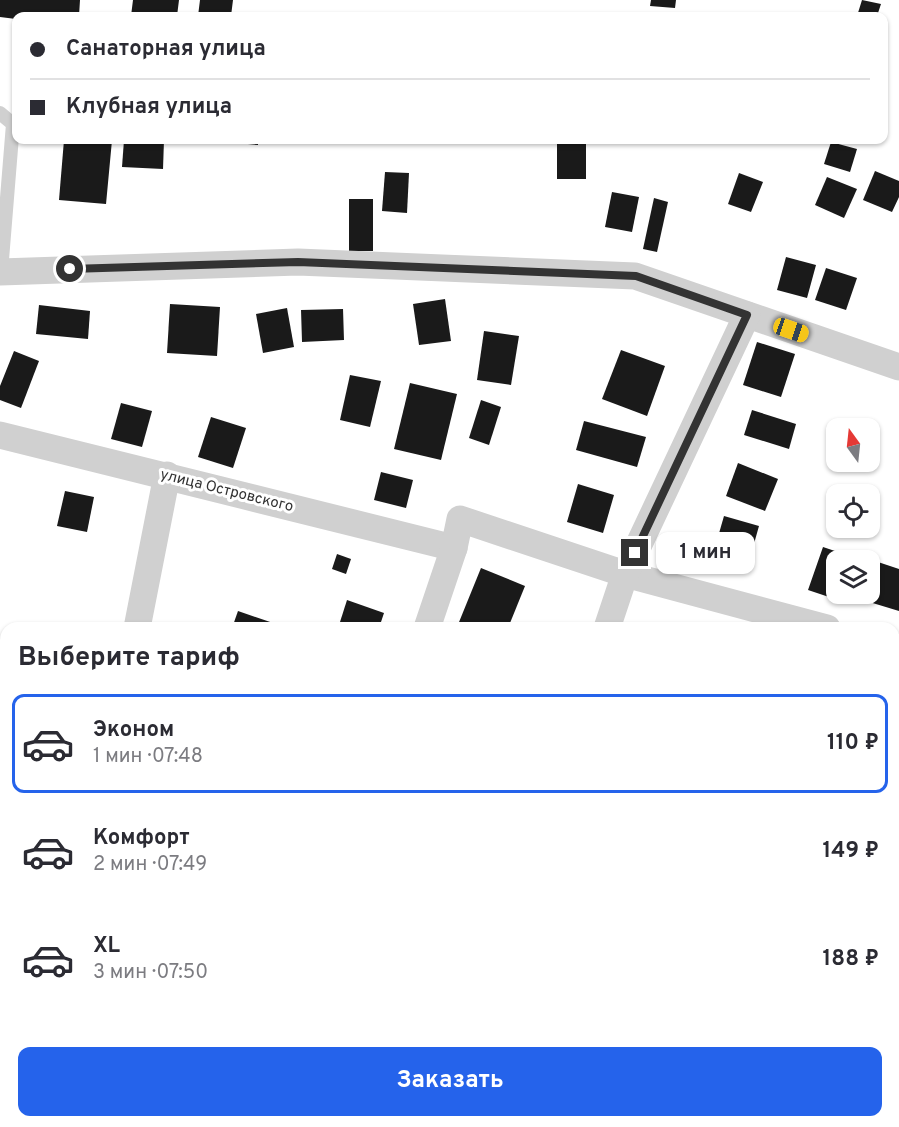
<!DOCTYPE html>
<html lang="ru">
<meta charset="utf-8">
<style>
body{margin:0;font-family:Overpass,sans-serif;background:#f7f7f7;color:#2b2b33;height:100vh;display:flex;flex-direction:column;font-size:22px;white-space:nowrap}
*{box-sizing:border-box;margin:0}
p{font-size:20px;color:#7c7c81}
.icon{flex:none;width:33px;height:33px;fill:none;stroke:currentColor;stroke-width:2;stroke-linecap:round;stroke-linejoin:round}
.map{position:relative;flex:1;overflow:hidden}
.drawer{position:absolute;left:0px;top:622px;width:900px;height:506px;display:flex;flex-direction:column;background:#fff;border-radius:18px 18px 0 0;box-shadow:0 2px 4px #0004}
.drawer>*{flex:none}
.banner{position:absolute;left:12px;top:12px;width:876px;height:132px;border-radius:12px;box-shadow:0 2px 4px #0004;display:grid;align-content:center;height:132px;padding:0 18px;background:#fff}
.needle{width:39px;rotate:345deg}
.controls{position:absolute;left:826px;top:418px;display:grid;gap:12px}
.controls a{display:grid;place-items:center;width:54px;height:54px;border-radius:12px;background:#fff;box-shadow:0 2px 4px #0004;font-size:30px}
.end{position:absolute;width:27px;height:27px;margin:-14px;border:8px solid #333;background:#fff;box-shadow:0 0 0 3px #fff}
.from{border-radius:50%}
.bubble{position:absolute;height:42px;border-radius:12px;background:#fff;box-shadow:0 2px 4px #0004;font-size:20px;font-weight:700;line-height:42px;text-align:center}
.car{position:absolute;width:18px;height:36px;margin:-18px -9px;border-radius:8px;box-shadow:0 0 4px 2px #0007;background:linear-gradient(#f5c518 24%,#345 0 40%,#f5c518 0 76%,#345 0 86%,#f5c518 0)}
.banner b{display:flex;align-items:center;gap:21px;height:57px;font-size:22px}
.banner b+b{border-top:2px solid #e1e1e2}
.banner i{width:15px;height:15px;background:#2b2b33}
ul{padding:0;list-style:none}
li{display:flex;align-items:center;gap:18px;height:99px;margin:0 12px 9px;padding:0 6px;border:3px solid transparent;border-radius:12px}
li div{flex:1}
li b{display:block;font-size:22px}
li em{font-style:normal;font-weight:700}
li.on{border-color:#2563eb}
li>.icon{width:54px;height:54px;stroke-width:1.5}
h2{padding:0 18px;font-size:27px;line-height:72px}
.primary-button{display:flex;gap:12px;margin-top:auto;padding:12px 18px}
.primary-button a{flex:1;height:69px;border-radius:12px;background:#2563eb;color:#fff;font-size:24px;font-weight:700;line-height:69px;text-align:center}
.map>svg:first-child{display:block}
</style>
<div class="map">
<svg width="899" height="1127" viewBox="0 0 899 1127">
<rect width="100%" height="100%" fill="#fff"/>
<g fill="#1a1a1a">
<path d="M0 0H80L79 16H16V19L0 17Z"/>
<path d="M133 0H179L177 16H131Z"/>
<path d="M200 0H233L231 16H198Z"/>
<path d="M651 0H676L675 8 650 6Z"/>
<path d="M862 0 881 4 877 16H857Z"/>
<path d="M64 140H112L106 204 59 200Z"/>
<path d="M124 140H164L163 169 122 167Z"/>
<path d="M227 140H258V145L226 142Z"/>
<rect x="557" y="140" width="29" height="39"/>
<path d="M831 142 857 149 850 172 824 164Z"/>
<path d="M875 171 899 181V197L892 212 863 200Z"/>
<path d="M385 172 409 173 407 213 382 211Z"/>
<path d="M739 173 763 182 751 212 728 204Z"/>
<path d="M827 177 857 189 844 218 815 205Z"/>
<path d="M612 192 639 197 632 232 605 227Z"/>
<path d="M654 198 668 202 657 252 643 249Z"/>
<rect x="349" y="199" width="24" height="52"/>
<path d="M786 257 816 265 807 298 777 290Z"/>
<path d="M826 268 857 278 846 310 815 300Z"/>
<path d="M445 299 451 341 419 345 413 304Z"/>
<path d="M170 304 220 307 217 356 167 353Z"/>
<path d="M39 305 90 311 88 339 36 334Z"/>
<path d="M287 308 294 347 263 353 256 314Z"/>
<path d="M343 309 344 340 302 342 301 310Z"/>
<path d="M484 331 519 336 511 385 477 380Z"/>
<path d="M757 342 795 354 781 397 743 385Z"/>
<path d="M621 350 665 366 647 416 602 399Z"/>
<path d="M14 351 39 361 21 408 0 400V386Z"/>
<path d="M350 375 381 381 370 427 340 420Z"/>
<path d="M410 383 457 394 441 460 394 449Z"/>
<path d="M481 400 501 407 489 445 469 438Z"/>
<path d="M121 403 152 411 142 447 111 439Z"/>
<path d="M752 410 796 424 789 449 744 435Z"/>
<path d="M211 417 246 428 233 468 198 457Z"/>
<path d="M584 421 646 437 637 467 576 450Z"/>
<path d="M738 463 778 479 765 511 726 496Z"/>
<path d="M381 472 413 480 406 508 374 500Z"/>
<path d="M578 484 614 495 603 533 567 522Z"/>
<path d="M65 491 94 497 87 532 57 526Z"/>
<path d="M724 516 759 526 746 572 711 561Z"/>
<path d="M823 547 856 558 855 561H837V594H843L841 601 808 590Z"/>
<path d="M337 554 351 559 346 574 332 569Z"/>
<path d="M878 562 899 569V611L866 601Z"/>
<path d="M481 568 525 586 508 628 457 627Z"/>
<path d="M347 600 384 613 379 628H362L340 622Z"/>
<path d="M238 611 279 625 278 628H232Z"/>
<path d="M6 723V747L0 738V726Z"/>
<path d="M894 827 899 828V852L895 867Z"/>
<path d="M6 1113V1122H12L14 1127H0V1116Z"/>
<path d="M573 1122H611L610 1127H571Z"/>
<path d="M629 1122H680L679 1127H628Z"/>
</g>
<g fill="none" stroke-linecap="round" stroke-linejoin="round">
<path stroke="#d0d0d0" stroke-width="14" d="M0 113 13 124 1 272"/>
<g stroke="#d0d0d0" stroke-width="27">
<path d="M0 272 298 262 635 276 899 367"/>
<path d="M0 435 454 548"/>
<path d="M137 628 167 475"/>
<path d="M427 628 454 548 460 519 625 574 827 628"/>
<path d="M607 628 625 574 747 315"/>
<path d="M894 646 899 648"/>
<path d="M894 901 899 902"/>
<path d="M782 1122 800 1127"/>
<path d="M252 1127 254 1122"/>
<path d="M439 1127 441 1122"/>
<path d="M891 1127 899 1126"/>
</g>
<g stroke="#d0d0d0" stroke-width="33">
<path d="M0 923 6 933"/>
<path d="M122 1122 125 1127"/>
</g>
</g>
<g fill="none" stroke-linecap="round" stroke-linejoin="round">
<path stroke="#333" stroke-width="8" d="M70 269 298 262 636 276 747 315 635 553"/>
</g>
<g text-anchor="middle" stroke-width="6" stroke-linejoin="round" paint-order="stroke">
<g font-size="15" fill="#333" stroke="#fff">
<text transform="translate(227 490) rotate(14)" y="5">улица Островского</text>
</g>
</g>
</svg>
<div class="controls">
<a><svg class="needle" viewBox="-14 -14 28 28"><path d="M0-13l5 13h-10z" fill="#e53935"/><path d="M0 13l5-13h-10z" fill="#7c7c81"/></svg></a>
<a><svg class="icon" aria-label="locate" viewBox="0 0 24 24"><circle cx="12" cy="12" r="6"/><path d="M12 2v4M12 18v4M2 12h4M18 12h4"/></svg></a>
<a><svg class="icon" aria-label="layers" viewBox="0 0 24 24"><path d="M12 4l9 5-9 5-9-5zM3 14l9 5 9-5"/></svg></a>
</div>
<i class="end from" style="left:70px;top:269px"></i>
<i class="end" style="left:635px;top:553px"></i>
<div class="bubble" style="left:656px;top:532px;width:99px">1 мин</div>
<i class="car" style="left:791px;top:330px;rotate:109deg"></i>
<div class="banner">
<b><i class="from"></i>Санаторная улица</b>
<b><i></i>Клубная улица</b>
</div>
<section class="drawer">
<h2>Выберите тариф</h2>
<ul>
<li class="on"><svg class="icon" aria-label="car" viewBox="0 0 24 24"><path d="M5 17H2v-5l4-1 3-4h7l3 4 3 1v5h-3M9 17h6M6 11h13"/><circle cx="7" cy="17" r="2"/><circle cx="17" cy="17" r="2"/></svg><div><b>Эконом</b><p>1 мин · 07:48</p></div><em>110 ₽</em></li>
<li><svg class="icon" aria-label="car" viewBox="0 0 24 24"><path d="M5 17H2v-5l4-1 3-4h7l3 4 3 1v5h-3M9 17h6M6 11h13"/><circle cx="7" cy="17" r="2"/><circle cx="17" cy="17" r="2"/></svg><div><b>Комфорт</b><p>2 мин · 07:49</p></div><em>149 ₽</em></li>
<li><svg class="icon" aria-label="car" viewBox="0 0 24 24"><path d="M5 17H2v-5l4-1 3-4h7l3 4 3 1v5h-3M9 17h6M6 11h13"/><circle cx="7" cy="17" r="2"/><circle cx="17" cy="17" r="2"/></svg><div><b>XL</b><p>3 мин · 07:50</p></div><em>188 ₽</em></li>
</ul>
<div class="primary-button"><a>Заказать</a></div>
</section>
</div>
